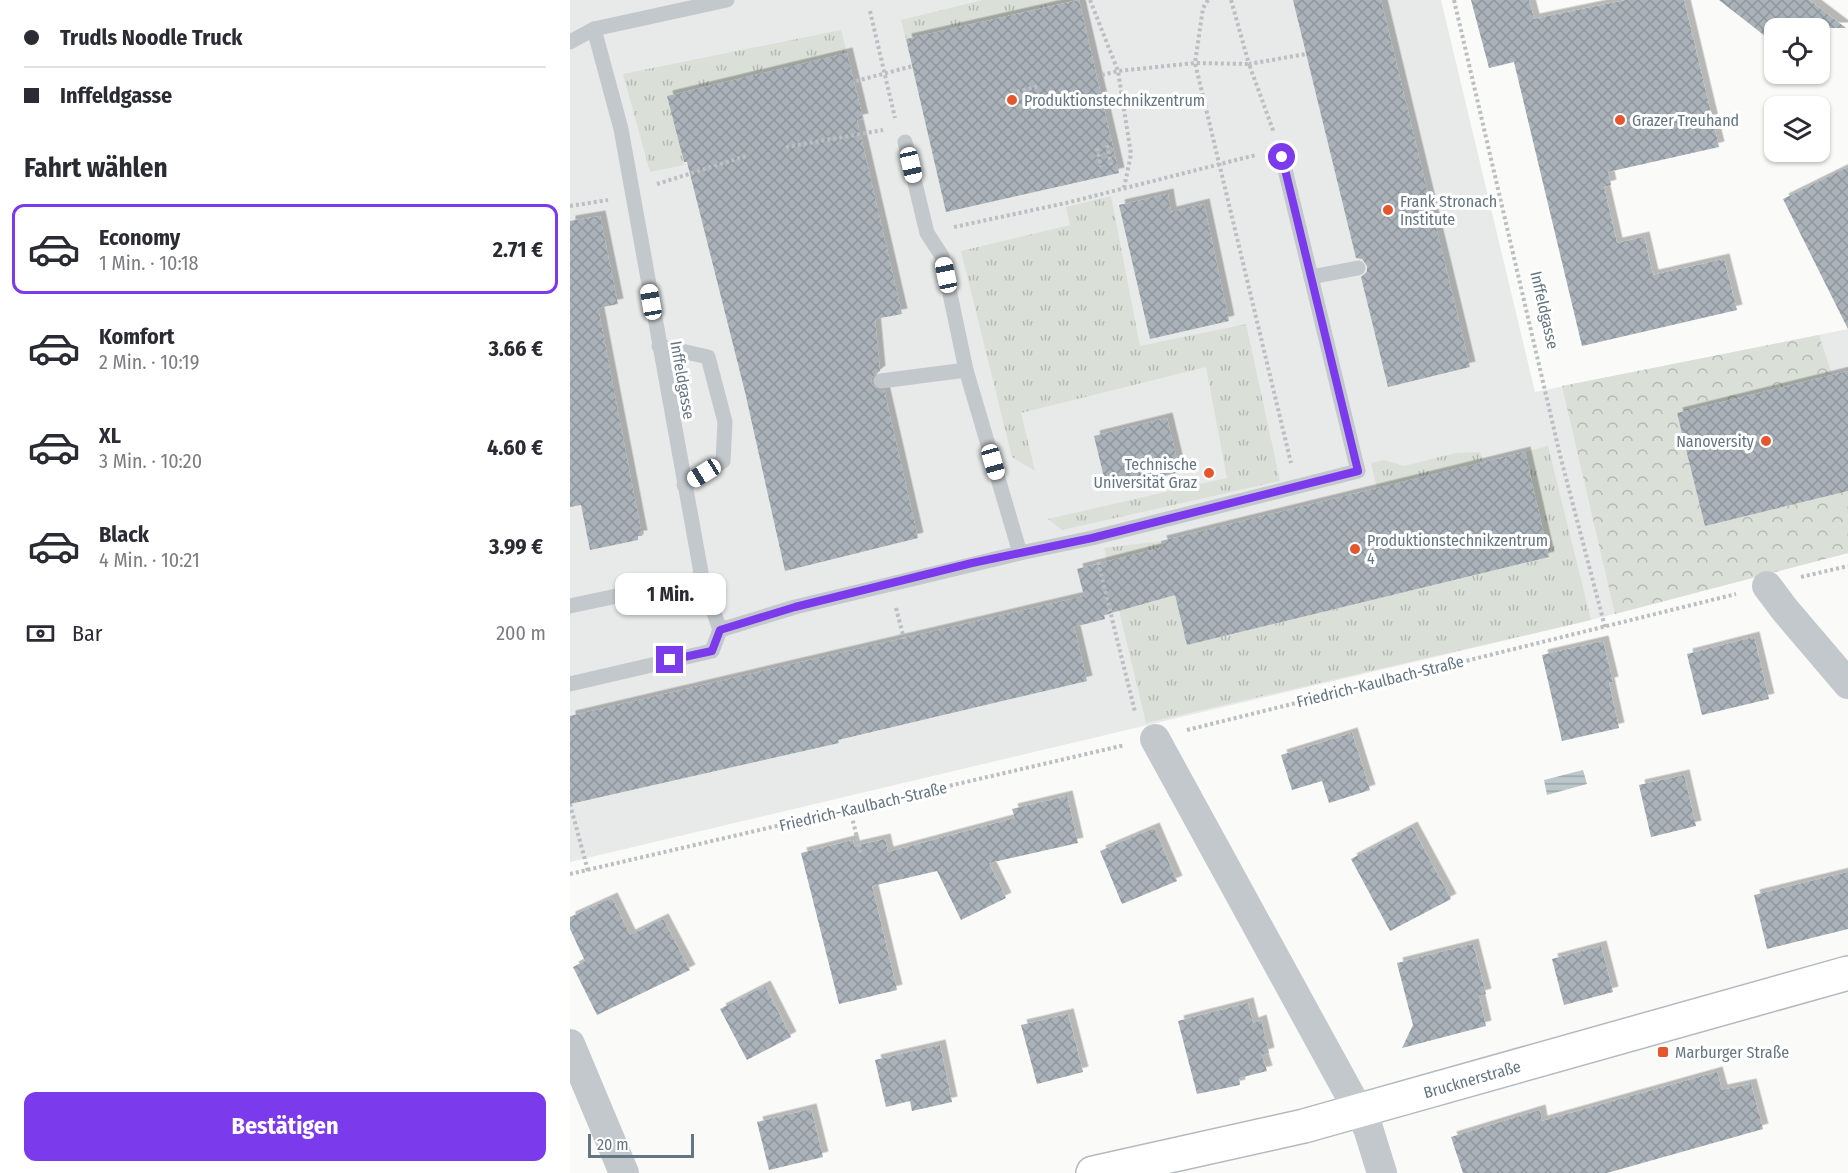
<!DOCTYPE html>
<html lang="de">
<meta charset="utf-8">
<style>
body{margin:0;font-family:"Fira Sans Condensed",sans-serif;background:#f2f2f3;color:#2b2b33;height:100vh;display:flex;flex-direction:column;font-size:22px;white-space:nowrap}
*{box-sizing:border-box;margin:0}
p{font-size:20px;color:#7c7c81}
.icon{flex:none;width:33px;height:33px;fill:none;stroke:currentColor;stroke-width:2;stroke-linecap:round;stroke-linejoin:round}
.map{position:relative;flex:1;overflow:hidden}
.sheet{display:flex;flex-direction:column;background:#fff;width:570px}
.sheet>*{flex:none}
.hud{display:grid;align-content:center;height:132px;padding:0 24px;background:#fff}
.fabs{position:absolute;left:1194px;top:18px;display:grid;gap:12px}
.fabs a{display:grid;place-items:center;width:66px;height:66px;border-radius:12px;background:#fff;box-shadow:0 2px 4px #0004;font-size:30px}
.scale{position:absolute;left:18px;bottom:15px;width:106px;box-sizing:border-box;padding-left:6px;border:3px solid #657683;border-top:0;font-size:16px;line-height:21px;white-space:nowrap;color:#657683;-webkit-text-stroke:4px #fff;paint-order:stroke}
.end{position:absolute;width:27px;height:27px;margin:-14px;border:8px solid #7c3aed;background:#fff;box-shadow:0 0 0 3px #fff}
.from{border-radius:50%}
.bubble{position:absolute;height:42px;border-radius:12px;background:#fff;box-shadow:0 2px 4px #0004;font-size:20px;font-weight:700;line-height:42px;text-align:center}
.car{position:absolute;width:18px;height:36px;margin:-18px -9px;border-radius:8px;box-shadow:0 0 4px 2px #0007;background:linear-gradient(#fff 24%,#345 0 40%,#fff 0 76%,#345 0 86%,#fff 0)}
.hud b{display:flex;align-items:center;gap:21px;height:57px;font-size:22px}
.hud b+b{border-top:2px solid #e1e1e2}
.hud i{width:15px;height:15px;background:#2b2b33}
ul{padding:0;list-style:none}
li{display:flex;align-items:center;gap:18px;height:90px;margin:0 12px 9px;padding:0 12px;border:3px solid transparent;border-radius:12px}
li div{flex:1}
li b{display:block;font-size:22px}
li em{font-style:normal;font-weight:700}
li.selected{border-color:#7c3aed}
li>.icon{width:54px;height:54px;stroke-width:1.5}
h2{padding:0 24px;font-size:27px;line-height:72px}
.pay{display:flex;align-items:center;gap:15px;height:66px;padding:0 24px;font-size:22px}
.pay p{margin-inline-start:auto}
.action{display:flex;gap:12px;margin-top:auto;padding:12px 24px}
.action a{flex:1;height:69px;border-radius:12px;background:#7c3aed;color:#fff;font-size:24px;font-weight:700;line-height:69px;text-align:center}
main{display:flex;flex:1;min-height:0}
.map>svg:first-child{display:block}
</style>
<main>
<section class="sheet">
<div class="hud">
<b><i class="from"></i>Trudls Noodle Truck</b>
<b><i></i>Inffeldgasse</b>
</div>
<h2>Fahrt wählen</h2>
<ul>
<li class="selected"><svg class="icon" aria-label="car" viewBox="0 0 24 24"><path d="M5 17H2v-5l4-1 3-4h7l3 4 3 1v5h-3M9 17h6M6 11h13"/><circle cx="7" cy="17" r="2"/><circle cx="17" cy="17" r="2"/></svg><div><b>Economy</b><p>1 Min. · 10:18</p></div><em>2.71 €</em></li>
<li><svg class="icon" aria-label="car" viewBox="0 0 24 24"><path d="M5 17H2v-5l4-1 3-4h7l3 4 3 1v5h-3M9 17h6M6 11h13"/><circle cx="7" cy="17" r="2"/><circle cx="17" cy="17" r="2"/></svg><div><b>Komfort</b><p>2 Min. · 10:19</p></div><em>3.66 €</em></li>
<li><svg class="icon" aria-label="car" viewBox="0 0 24 24"><path d="M5 17H2v-5l4-1 3-4h7l3 4 3 1v5h-3M9 17h6M6 11h13"/><circle cx="7" cy="17" r="2"/><circle cx="17" cy="17" r="2"/></svg><div><b>XL</b><p>3 Min. · 10:20</p></div><em>4.60 €</em></li>
<li><svg class="icon" aria-label="car" viewBox="0 0 24 24"><path d="M5 17H2v-5l4-1 3-4h7l3 4 3 1v5h-3M9 17h6M6 11h13"/><circle cx="7" cy="17" r="2"/><circle cx="17" cy="17" r="2"/></svg><div><b>Black</b><p>4 Min. · 10:21</p></div><em>3.99 €</em></li>
</ul>
<div class="pay"><svg class="icon" aria-label="cash" viewBox="0 0 24 24"><path d="M3 7h18v10H3z"/><circle cx="12" cy="12" r="2"/></svg>Bar<p>200 m</p></div>
<div class="action"><a>Bestätigen</a></div>
</section>
<div class="map">
<svg width="1278" height="1173" viewBox="0 0 1278 1173">
<defs>
<pattern id="grass-tufts" width="24" height="20" patternUnits="userSpaceOnUse" patternTransform="scale(1.5)"><rect width="24" height="20" fill="#dadfd7"/><path d="M3 7l-1-3M5 7V3M7 7l1-3M15 17l-1-3M17 17v-4M19 17l1-3" fill="none" stroke="#b4b9b4"/></pattern>
<pattern id="forest-crowns" width="20" height="18" patternUnits="userSpaceOnUse" patternTransform="scale(1.5)"><rect width="20" height="18" fill="#dadfd7"/><path d="M2 6a3 3 0 1 1 6 0M12 15a3 3 0 1 1 6 0" fill="none" stroke="#b4b9b4"/></pattern>
<pattern id="water-rules" width="6" height="5" patternUnits="userSpaceOnUse" patternTransform="scale(1.5)"><rect width="6" height="5" fill="#bbc7cb"/><path d="M0 2.5h6" fill="none" stroke="#9ca6aa"/></pattern>
<pattern id="building-cross-hatch" width="8" height="8" patternUnits="userSpaceOnUse" patternTransform="scale(1.5)"><rect width="8" height="8" fill="#aab3b9"/><path d="M0 0l8 8M0 8l8-8" fill="none" stroke="#8e969c"/></pattern>
<filter id="shadow"><feDropShadow dx="5.5" dy="-5.5" stdDeviation="0" flood-color="#0004"/></filter>
</defs>
<rect width="100%" height="100%" fill="#fafaf8"/>
<path fill="#e8e9e9" d="M0 0H871L965 392 1278 329V553L1021 620 0 862Z"/>
<g fill="url(#grass-tufts)">
<path d="M413 0H505L336 39 331 20Z"/>
<path d="M271 30 277 53 98 96 114 165 80 172 53 74Z"/>
<path d="M541 196 570 346 676 324 710 481 492 530 478 519 657 478 636 367 451 413 465 471 442 457 391 251 500 225 496 207Z"/>
<path d="M978 446 1021 620 576 723 534 548 592 541 617 645 979 557 955 452Z"/>
<path d="M910 452 913 463 807 489 801 463 814 460 834 466 885 453Z"/>
</g>
<path fill="url(#forest-crowns)" d="M1249 335 1262 375 1107 413 1135 526 1278 491V553L1045 614 992 386Z"/>
<path fill="url(#water-rules)" d="M1013 770 1017 784 977 795 974 780Z"/>
<g fill="url(#building-cross-hatch)" filter="url(#shadow)">
<path d="M509 0 549 173 376 212 336 39Z"/>
<path d="M723 0H811L900 367 818 387 791 277 797 272V266L792 259 786 258Z"/>
<path d="M901 0H959L964 19 1056 0H1114L1149 147 1038 172 1041 185 1034 187 1047 243 1074 237 1083 275 1154 259 1167 310 1012 346 944 62 919 68Z"/>
<path d="M1149 0H1239L1276 28H1201L1195 36Z"/>
<path d="M277 53 293 119 287 120 332 314 305 319 310 371 302 377 301 383 307 390H314L348 538 215 571 175 392 117 162H114L97 96Z"/>
<path d="M1278 167V329L1213 199Z"/>
<path d="M598 194 601 212 634 204 659 321 580 339 549 205Z"/>
<path d="M30 216 48 304 28 308 72 536H68V540L20 550 11 505 0 507V221Z"/>
<path d="M1278 371V491L1135 526 1107 413Z"/>
<path d="M597 418 610 472 537 490 524 436Z"/>
<path d="M955 452 979 557 617 645 605 595 534 615 535 619 504 627 517 681 268 740 269 743 0 804V716L514 596 507 569 593 547 591 541Z"/>
<path d="M1184 637 1199 699 1132 715 1117 654Z"/>
<path d="M1033 641 1043 682 1039 683 1049 728 992 741 972 655Z"/>
<path d="M782 733 800 790 759 803 752 781 722 790 711 755Z"/>
<path d="M1114 775 1126 826 1081 837 1069 785Z"/>
<path d="M497 796 508 843 419 863 436 898 391 920 367 871 302 886 327 990 269 1004 231 853 283 840 284 846 315 839 318 852 445 818 442 809Z"/>
<path d="M842 827 881 899 820 931 781 859Z"/>
<path d="M584 828 607 881 552 904 530 851Z"/>
<path d="M1278 872V929L1197 949 1184 895Z"/>
<path d="M42 898 60 935 93 919 120 970 27 1015 3 967 15 961 0 929V917Z"/>
<path d="M903 944 916 994 909 996 916 1026 832 1048 843 1025 827 963Z"/>
<path d="M1031 946 1043 992 994 1005 982 959Z"/>
<path d="M195 986 221 1037 177 1060 150 1009Z"/>
<path d="M678 1003 683 1023 691 1020 699 1053 692 1055 697 1071 669 1078 670 1085 627 1094 608 1021Z"/>
<path d="M498 1014 513 1072 467 1084 451 1025Z"/>
<path d="M370 1045 382 1102 342 1111 340 1101 316 1107 305 1060Z"/>
<path d="M1147 1072 1152 1090 1181 1084 1193 1129 1037 1173H893L881 1137 970 1110 972 1121Z"/>
<path d="M241 1109 253 1157 199 1170 187 1122Z"/>
</g>
<g fill="none" stroke-linecap="round" stroke-linejoin="round">
<g stroke="#b3babf" stroke-width="36">
<path id="secondary" d="M523 1173 734 1126 1278 973"/>
</g>
<g stroke="#bbbfc2" stroke-width="4" stroke-dasharray="3 3" stroke-linecap="butt">
<path d="M520 0 548 71 528 76"/>
<path d="M638 0 633 8 625 63 721 463"/>
<path d="M661 0 679 64 736 54"/>
<path d="M884 0 990 455 1035 627"/>
<path d="M300 11 325 118"/>
<path d="M286 81 343 66"/>
<path d="M447 92 469 86"/>
<path d="M449 106 472 101"/>
<path d="M537 145 541 165"/>
<path d="M216 147 313 130"/>
<path d="M527 148 531 167"/>
<path d="M87 184 179 155"/>
<path d="M554 188 561 154 548 71 625 63 679 64 704 133"/>
<path d="M0 206 38 200"/>
<path d="M384 227 496 203 686 155"/>
<path d="M528 562 565 712"/>
<path d="M1231 577 1278 566"/>
<path d="M326 608 334 639"/>
<path d="M617 730 1166 594"/>
<path d="M0 804 18 871"/>
<path d="M280 809 291 854"/>
<path d="M0 874 555 745"/>
</g>
<g stroke="#c3c8cc" stroke-width="15">
<path d="M0 42 24 29 157 0"/>
<path d="M741 277 788 268"/>
<path d="M89 346 138 357 155 422 153 461 114 485"/>
<path d="M311 381 396 370"/>
<path d="M450 553 522 538 788 471 712 157"/>
<path d="M0 606 132 578"/>
<path d="M150 630 225 607 450 553 396 370 372 256 357 233 335 142"/>
<path d="M0 684 142 651 150 630 132 578 51 129 24 29"/>
</g>
<g stroke="#c3c8cc" stroke-width="30">
<path d="M1197 586 1215 610 1278 684"/>
<path d="M585 739 798 1128 812 1173"/>
<path d="M0 1044 54 1173"/>
</g>
<use href="#secondary" stroke="#fff" stroke-width="33"/>
</g>
<g fill="none" stroke-linecap="round" stroke-linejoin="round">
<path stroke="#7c3aed" stroke-width="8" d="M100 660 142 651 150 630 225 607 402 563 522 538 788 471 712 157"/>
</g>
<g fill="#e4572e" stroke="#fff" stroke-width="2">
<circle cx="442" cy="100" r="6"/>
<circle cx="1050" cy="120" r="6"/>
<circle cx="818" cy="210" r="6"/>
<circle cx="1196" cy="441" r="6"/>
<circle cx="639" cy="473" r="6"/>
<circle cx="785" cy="549" r="6"/>
<rect x="1087" y="1046" width="12" height="12" rx="3"/>
</g>
<g text-anchor="middle" stroke-width="6" stroke-linejoin="round" paint-order="stroke">
<g font-size="16" fill="#657683" stroke="#fff" text-anchor="start">
<text x="454" y="106">Produktionstechnikzentrum</text>
<text x="1062" y="126">Grazer Treuhand</text>
<text x="830" y="207">Frank Stronach<tspan x="830" dy="18">Institute</tspan></text>
<text x="1184" y="447" text-anchor="end">Nanoversity</text>
<text x="627" y="470" text-anchor="end">Technische<tspan x="627" dy="18">Universität Graz</tspan></text>
<text x="797" y="546">Produktionstechnikzentrum<tspan x="797" dy="18">4</tspan></text>
<text x="1105" y="1058">Marburger Straße</text>
</g>
<g font-size="16" fill="#657683" stroke="#fff">
<text transform="translate(975 310) rotate(77)" y="6">Inffeldgasse</text>
<text transform="translate(113 380) rotate(80)" y="6">Inffeldgasse</text>
<text transform="translate(810 681) rotate(-14)" y="6">Friedrich-Kaulbach-Straße</text>
<text transform="translate(293 806) rotate(-13)" y="6">Friedrich-Kaulbach-Straße</text>
<text transform="translate(902 1079) rotate(-16)" y="6">Brucknerstraße</text>
</g>
</g>
</svg>
<div class="fabs">
<a><svg class="icon" aria-label="locate" viewBox="0 0 24 24"><circle cx="12" cy="12" r="6"/><path d="M12 2v4M12 18v4M2 12h4M18 12h4"/></svg></a>
<a><svg class="icon" aria-label="layers" viewBox="0 0 24 24"><path d="M12 4l9 5-9 5-9-5zM3 14l9 5 9-5"/></svg></a>
</div>
<div class="scale">20 m</div>
<i class="end from" style="left:712px;top:157px"></i>
<i class="end" style="left:100px;top:660px"></i>
<div class="bubble" style="left:45px;top:573px;width:111px">1 Min.</div>
<i class="car" style="left:341px;top:165px;rotate:167deg"></i>
<i class="car" style="left:376px;top:275px;rotate:348deg"></i>
<i class="car" style="left:81px;top:302px;rotate:350deg"></i>
<i class="car" style="left:423px;top:462px;rotate:164deg"></i>
<i class="car" style="left:134px;top:473px;rotate:238deg"></i>
</div>
</main>
